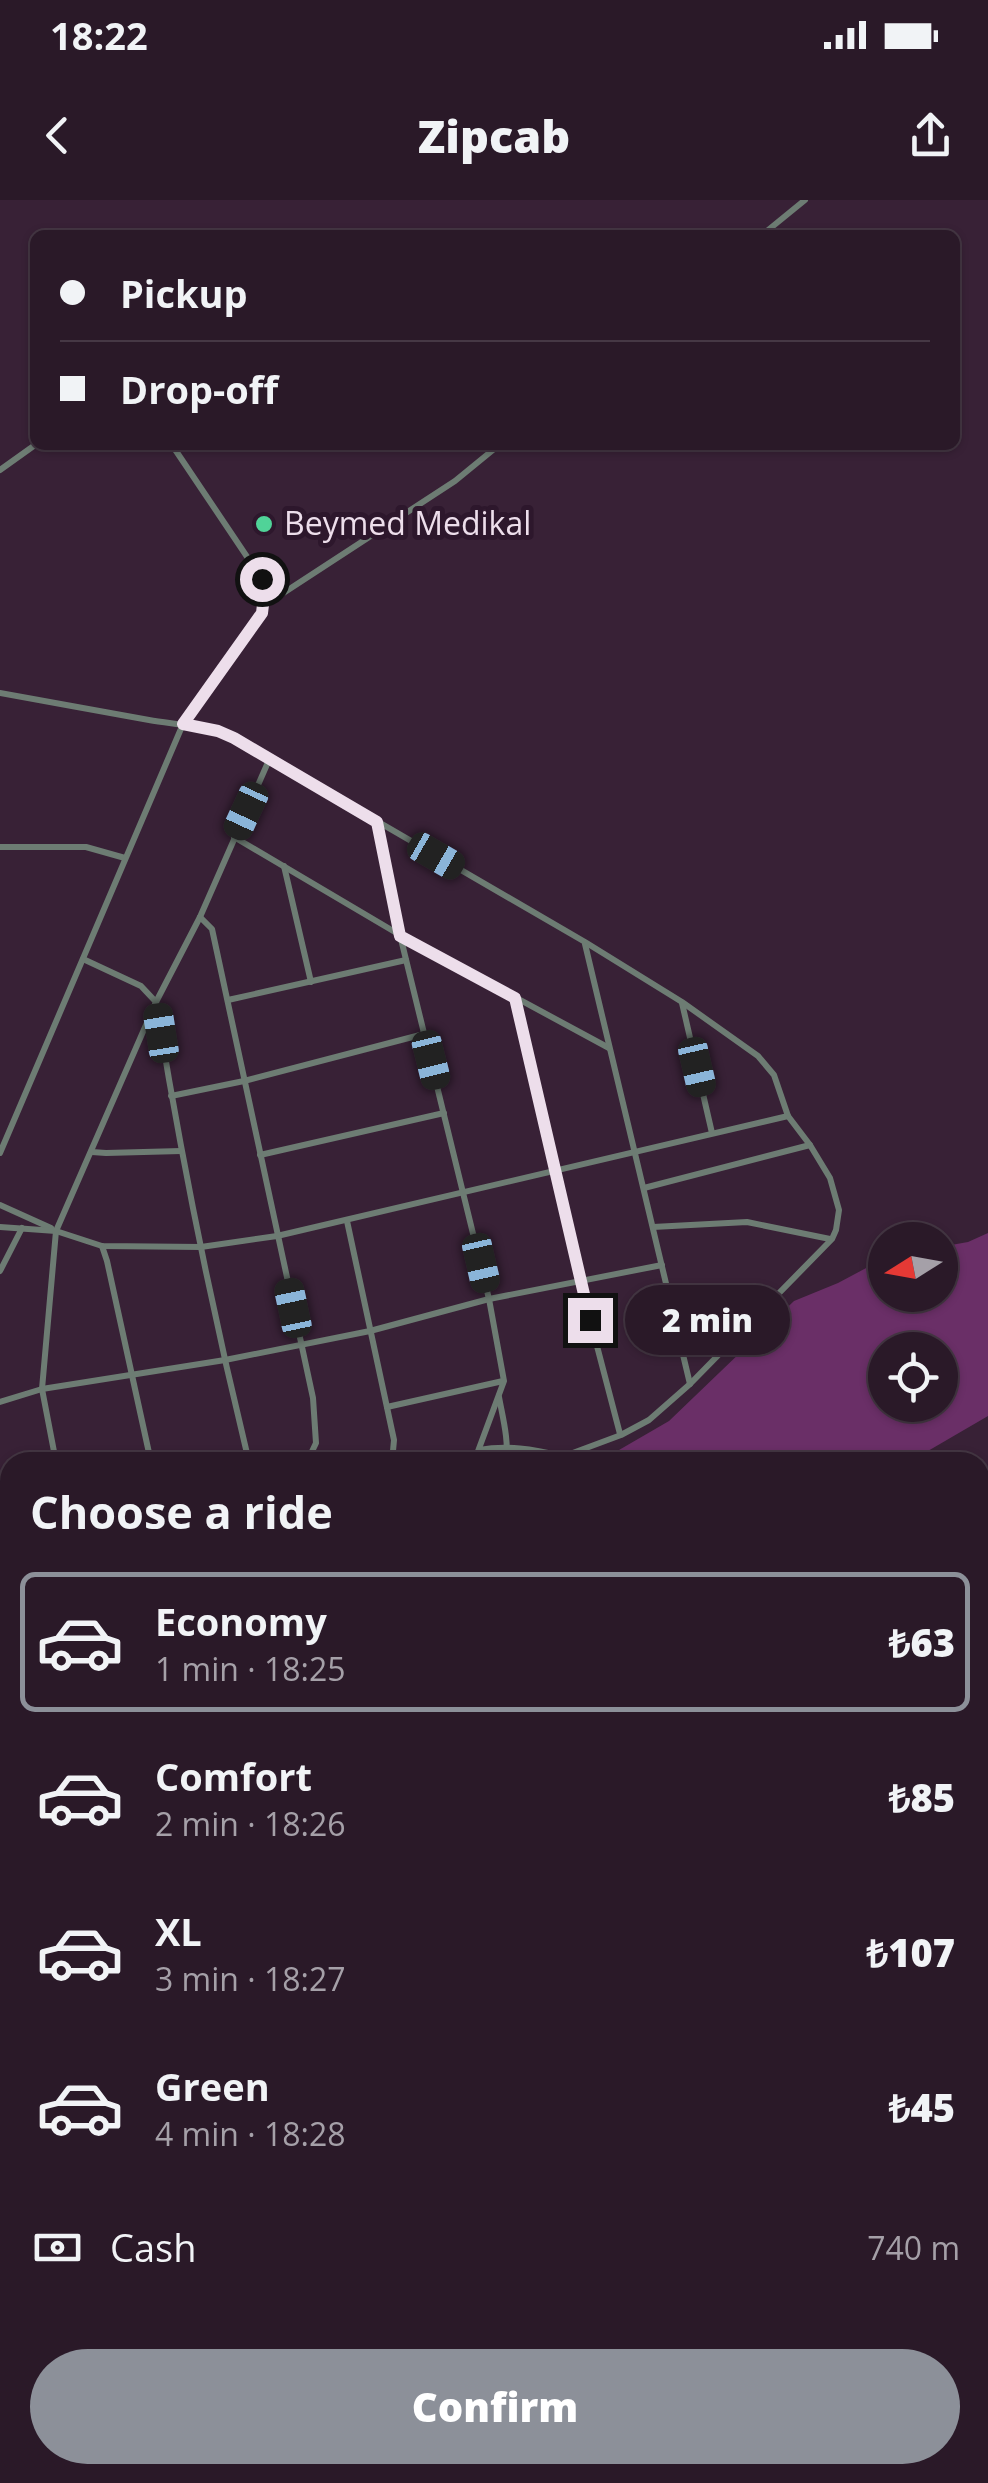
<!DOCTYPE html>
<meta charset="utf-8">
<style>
body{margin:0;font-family:"Open Sans",sans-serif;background:#362634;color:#f1f3f6;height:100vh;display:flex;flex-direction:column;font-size:38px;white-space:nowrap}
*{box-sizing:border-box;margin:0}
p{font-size:32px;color:#a5a0a8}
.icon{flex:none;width:55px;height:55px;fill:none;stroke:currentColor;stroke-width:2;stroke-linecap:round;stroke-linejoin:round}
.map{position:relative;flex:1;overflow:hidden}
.panel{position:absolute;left:0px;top:1252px;width:990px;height:1032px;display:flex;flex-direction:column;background:#2a1928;border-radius:30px 30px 0 0;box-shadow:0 2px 8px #0004,0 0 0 2px #463845}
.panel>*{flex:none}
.top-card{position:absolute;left:30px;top:30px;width:930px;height:220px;border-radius:15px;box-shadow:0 2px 8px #0004,0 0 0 2px #463845;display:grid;align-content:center;height:220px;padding:0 30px;background:#2a1928}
.needle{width:65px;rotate:259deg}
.controls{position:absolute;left:868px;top:1022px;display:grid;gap:20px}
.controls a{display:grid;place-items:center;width:90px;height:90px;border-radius:50%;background:#2a1928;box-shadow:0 2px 8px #0004,0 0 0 2px #463845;font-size:50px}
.end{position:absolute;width:45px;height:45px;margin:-22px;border:12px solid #eddeeb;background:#111;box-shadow:0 0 0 5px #111}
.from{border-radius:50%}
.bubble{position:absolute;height:70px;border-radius:35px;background:#2a1928;box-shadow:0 2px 8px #0004,0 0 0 2px #463845;font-size:32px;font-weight:800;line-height:70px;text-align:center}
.car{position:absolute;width:30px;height:60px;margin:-30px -15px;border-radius:12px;box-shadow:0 0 8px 2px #0007;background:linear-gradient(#222 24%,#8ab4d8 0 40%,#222 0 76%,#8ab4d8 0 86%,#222 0)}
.top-card b{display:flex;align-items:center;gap:35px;height:95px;font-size:38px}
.top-card b+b{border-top:2px solid #463845}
.top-card i{width:25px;height:25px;background:#f1f3f6}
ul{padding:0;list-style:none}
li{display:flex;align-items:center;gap:30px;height:140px;margin:0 20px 15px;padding:0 10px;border:5px solid transparent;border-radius:15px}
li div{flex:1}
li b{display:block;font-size:38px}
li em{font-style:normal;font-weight:800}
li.selected{border-color:#8c9099}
li>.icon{width:90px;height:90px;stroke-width:1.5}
h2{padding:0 30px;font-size:45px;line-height:120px}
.pay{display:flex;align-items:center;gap:25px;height:110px;padding:0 30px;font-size:38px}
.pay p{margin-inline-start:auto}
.cta{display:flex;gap:20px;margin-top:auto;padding:20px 30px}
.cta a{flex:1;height:115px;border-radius:60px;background:#8c9099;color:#fff;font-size:40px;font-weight:800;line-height:115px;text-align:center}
.status{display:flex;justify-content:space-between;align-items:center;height:70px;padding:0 50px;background:#2a1928;direction:ltr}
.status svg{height:28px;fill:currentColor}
header{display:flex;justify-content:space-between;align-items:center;height:130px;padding:0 30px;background:#2a1928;font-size:45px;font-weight:800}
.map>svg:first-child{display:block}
</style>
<div class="status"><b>18:22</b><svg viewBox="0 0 49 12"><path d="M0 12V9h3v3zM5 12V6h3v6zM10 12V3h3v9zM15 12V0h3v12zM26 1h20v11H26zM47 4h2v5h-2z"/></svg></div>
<header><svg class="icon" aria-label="back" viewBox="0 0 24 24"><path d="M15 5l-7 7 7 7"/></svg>Zipcab<svg class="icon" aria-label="share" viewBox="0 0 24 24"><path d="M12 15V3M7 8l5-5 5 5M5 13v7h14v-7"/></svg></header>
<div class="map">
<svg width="988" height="2283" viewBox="0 0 988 2283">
<rect width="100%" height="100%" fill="#382136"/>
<path fill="#6a2f67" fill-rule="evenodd" d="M988 1033V1216L909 1262H588L619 1250 669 1221 794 1101 838 1083 885 1058V1095H940V1047L968 1042ZM885 1150H940V1205H885Z"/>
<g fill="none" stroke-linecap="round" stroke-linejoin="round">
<path stroke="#1e533a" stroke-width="2.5" d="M502 2283 513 2275"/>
<g stroke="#6d7c73" stroke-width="6">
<path d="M762 35 805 0"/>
<path d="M0 270 35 245"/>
<path d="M265 405 455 281 499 245"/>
<path d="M0 493C50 502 99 511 149 520 179 525 207 526 234 538L585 742 682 802 758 856 774 875 788 916 810 945 830 978 839 1010 836 1030 832 1039 690 1184 649 1220 621 1235 562 1257 537 1262"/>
<path d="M377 624 400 735 489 1099 504 1181 474 1262"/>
<path d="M234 637 400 735 609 848"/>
<path d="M0 647H86L125 658"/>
<path d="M284 666 311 782"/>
<path d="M200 717 212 729 313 1198 316 1243 307 1262"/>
<path d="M585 744 690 1184"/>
<path d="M83 759 141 786 156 802C181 957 212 1110 249 1262"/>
<path d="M515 798 580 1081 620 1234"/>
<path d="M228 800 406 760"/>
<path d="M682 803 712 933"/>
<path d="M171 896 244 881 424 834"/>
<path d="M92 952 106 953 181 951"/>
<path d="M0 953 183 524 261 413C265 401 266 391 262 379L172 245"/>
<path d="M260 955 444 913"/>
<path d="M644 988 810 945"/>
<path d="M0 1005 51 1028"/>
<path d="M347 1021 394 1240 392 1262"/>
<path d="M0 1027 56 1031 102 1046 201 1047 277 1036 788 916"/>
<path d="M653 1027 747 1022 830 1039"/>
<path d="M102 1046 107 1061 151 1262"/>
<path d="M0 1071 22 1028"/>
<path d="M499 1197C503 1219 509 1240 506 1262"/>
<path d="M0 1202 42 1189 225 1160 370 1131 489 1099 662 1065"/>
<path d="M387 1207 503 1181"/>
<path d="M479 1250C507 1245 533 1249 561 1256"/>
<path d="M312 1255 326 1262"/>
<path d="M475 1258 485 1262"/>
<path d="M56 1262 42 1189 56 1031 156 802 200 717 269 560"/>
<path d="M0 1365 10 1363"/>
<path d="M0 1417 10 1449"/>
<path d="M4 1488 6 1570 10 1579"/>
<path d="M0 1503 10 1468"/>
<path d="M980 1559 988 1553"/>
<path d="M0 1747 10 1744"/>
<path d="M980 1878 988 1887"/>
<path d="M0 1894 10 1892"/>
<path d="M980 1943 988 1937"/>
<path d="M0 1989 10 1988"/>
<path d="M0 2070 10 2065"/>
<path d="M0 2153 10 2199"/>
<path d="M980 2162H988"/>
<path d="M20 2275 21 2283"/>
<path d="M206 2275 209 2283"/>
<path d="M296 2275 300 2283"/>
<path d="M524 2275 531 2283"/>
<path d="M430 2283 474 2275"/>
<path d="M512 2283 520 2275"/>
</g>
<g stroke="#92aa9c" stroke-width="10">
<path d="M980 1507 988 1503"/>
<path d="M0 1799 10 1797"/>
<path d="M103 2275 106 2283"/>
</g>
</g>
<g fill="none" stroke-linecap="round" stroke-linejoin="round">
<path stroke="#eddeeb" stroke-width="12" d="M262 379 265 388 262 413 183 524 218 531 234 538 377 622 400 736 515 798 590 1120"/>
</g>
<circle fill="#50d398" stroke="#2d172c" stroke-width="4" cx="264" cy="324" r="10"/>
<g text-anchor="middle" stroke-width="10" stroke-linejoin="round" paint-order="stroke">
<g font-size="32" fill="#eddeeb" stroke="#2d172c" text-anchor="start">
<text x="284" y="335">Beymed Medikal</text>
</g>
</g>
</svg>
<div class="controls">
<a><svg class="needle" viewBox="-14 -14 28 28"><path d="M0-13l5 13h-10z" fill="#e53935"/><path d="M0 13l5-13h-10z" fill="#a5a0a8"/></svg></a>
<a><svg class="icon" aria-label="locate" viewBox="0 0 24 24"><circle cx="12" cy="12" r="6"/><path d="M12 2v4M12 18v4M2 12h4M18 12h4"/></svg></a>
</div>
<i class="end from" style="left:262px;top:379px"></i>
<i class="end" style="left:590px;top:1120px"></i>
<div class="bubble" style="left:625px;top:1085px;width:165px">2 min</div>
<i class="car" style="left:246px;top:611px;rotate:205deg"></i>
<i class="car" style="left:436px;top:656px;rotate:120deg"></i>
<i class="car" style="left:161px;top:833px;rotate:351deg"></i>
<i class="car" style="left:431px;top:860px;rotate:166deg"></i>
<i class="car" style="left:697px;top:867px;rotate:167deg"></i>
<i class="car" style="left:481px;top:1063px;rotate:167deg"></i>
<i class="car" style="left:293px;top:1108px;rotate:348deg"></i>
<div class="top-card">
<b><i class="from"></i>Pickup</b>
<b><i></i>Drop-off</b>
</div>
<section class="panel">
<h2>Choose a ride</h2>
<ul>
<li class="selected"><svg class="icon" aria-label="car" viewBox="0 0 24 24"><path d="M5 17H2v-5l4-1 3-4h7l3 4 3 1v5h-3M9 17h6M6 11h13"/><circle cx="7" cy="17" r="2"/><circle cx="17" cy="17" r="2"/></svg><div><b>Economy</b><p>1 min · 18:25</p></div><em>₺63</em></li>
<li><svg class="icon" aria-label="car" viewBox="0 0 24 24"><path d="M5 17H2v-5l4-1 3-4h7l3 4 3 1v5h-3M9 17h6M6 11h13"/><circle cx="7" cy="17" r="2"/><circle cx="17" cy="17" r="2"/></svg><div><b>Comfort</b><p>2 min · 18:26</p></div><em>₺85</em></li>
<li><svg class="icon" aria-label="car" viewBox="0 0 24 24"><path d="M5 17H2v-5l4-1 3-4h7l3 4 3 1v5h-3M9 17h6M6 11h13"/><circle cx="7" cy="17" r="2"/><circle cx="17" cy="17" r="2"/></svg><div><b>XL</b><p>3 min · 18:27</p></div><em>₺107</em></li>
<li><svg class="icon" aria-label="car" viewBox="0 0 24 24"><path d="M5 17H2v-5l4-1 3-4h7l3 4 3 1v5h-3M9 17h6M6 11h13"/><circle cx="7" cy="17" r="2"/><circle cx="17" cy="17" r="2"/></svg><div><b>Green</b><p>4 min · 18:28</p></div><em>₺45</em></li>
</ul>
<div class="pay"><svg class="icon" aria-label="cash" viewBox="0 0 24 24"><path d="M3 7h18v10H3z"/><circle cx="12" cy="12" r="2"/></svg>Cash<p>740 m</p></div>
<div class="cta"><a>Confirm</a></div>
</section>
</div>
